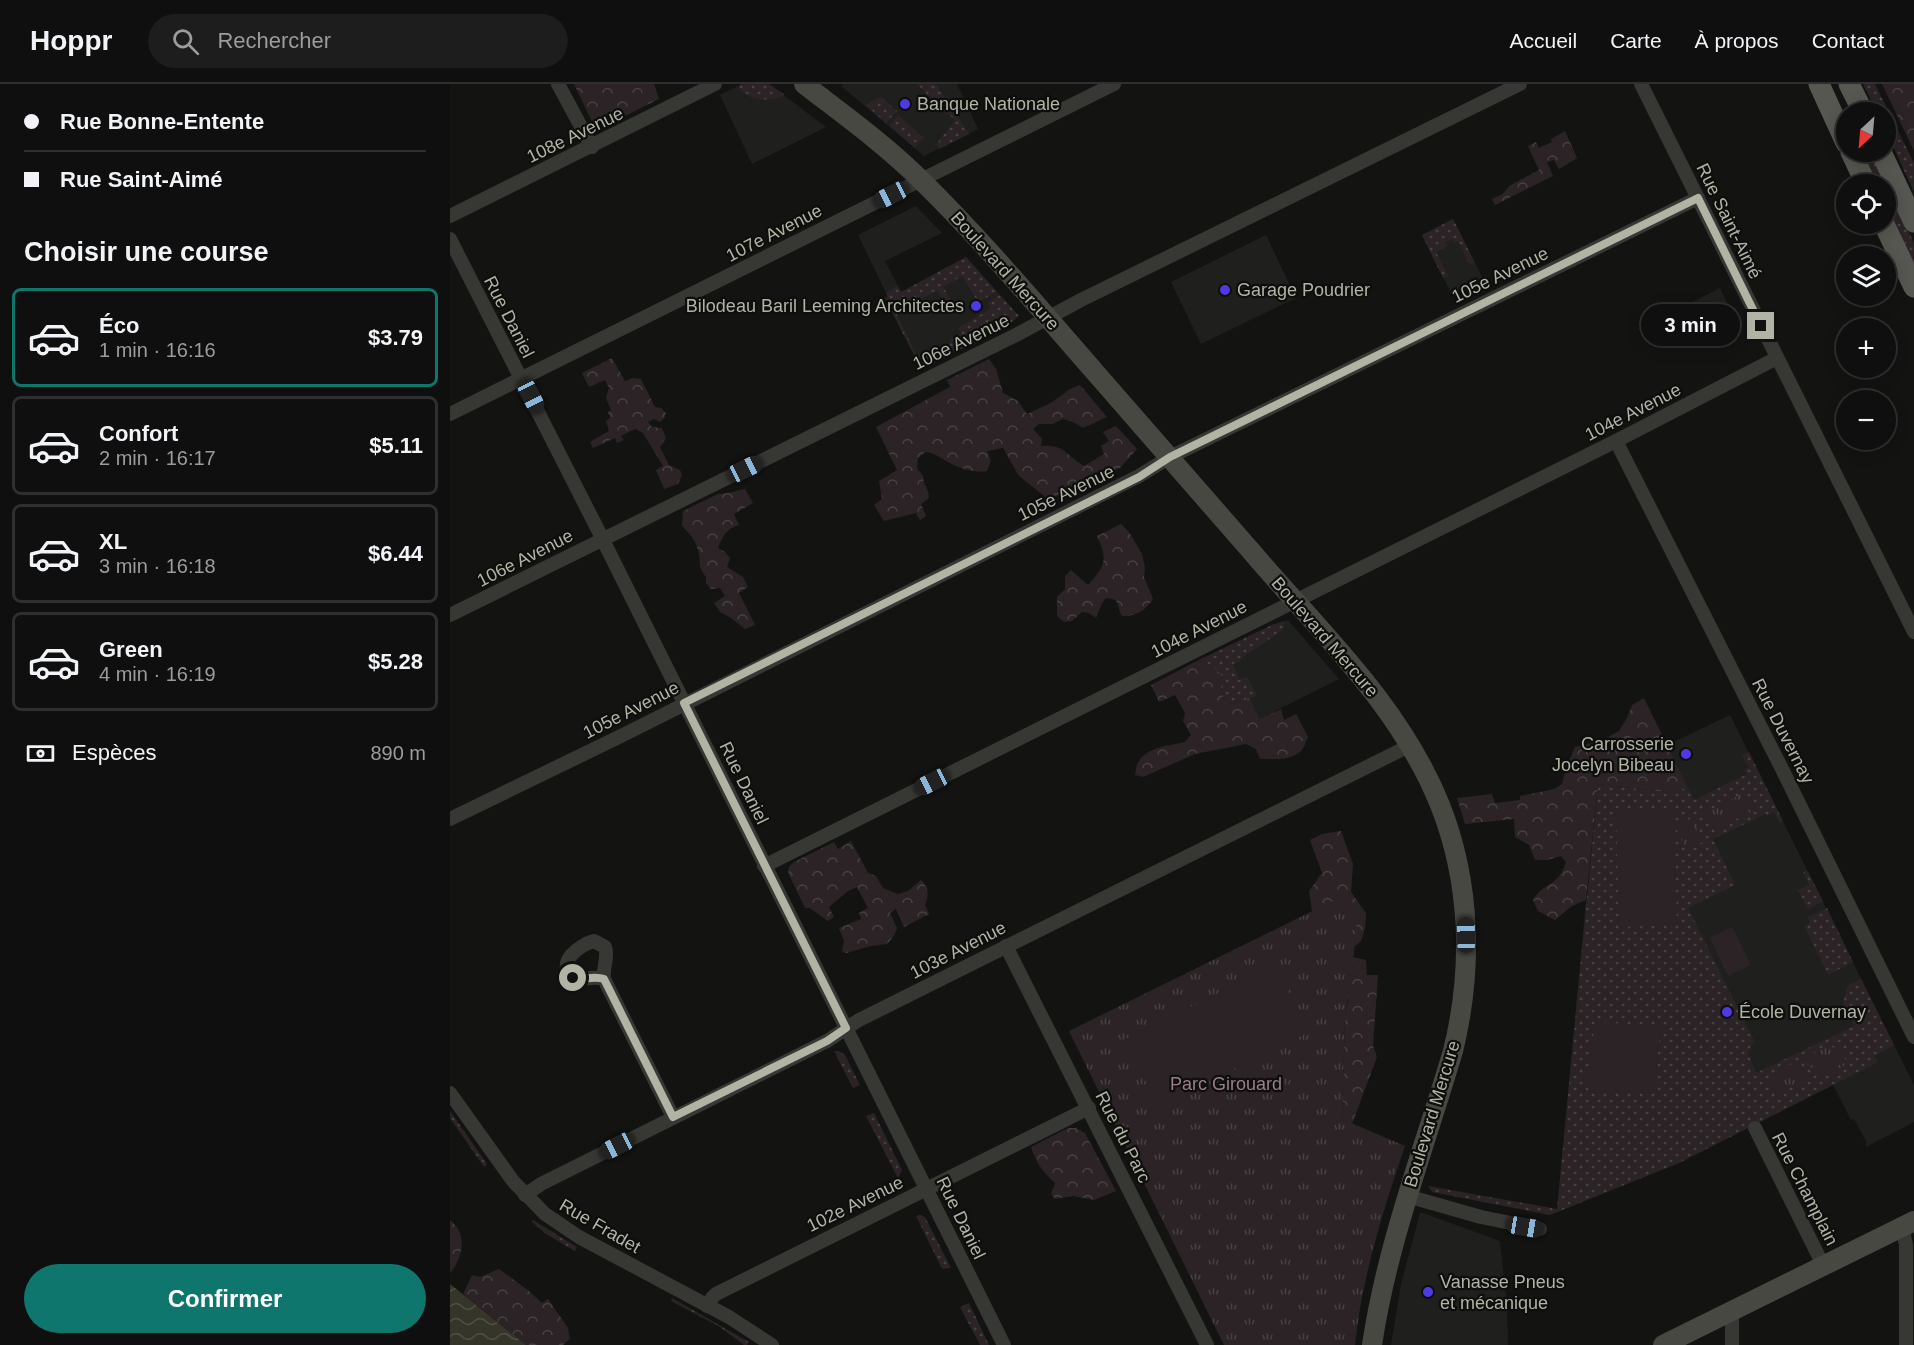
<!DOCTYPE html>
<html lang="fr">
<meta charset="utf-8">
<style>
body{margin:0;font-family:Arial,sans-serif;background:#1c1d1c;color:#f1f3f6;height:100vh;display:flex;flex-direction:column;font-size:22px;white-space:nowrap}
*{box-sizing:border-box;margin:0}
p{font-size:20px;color:#9b9c9e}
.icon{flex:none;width:33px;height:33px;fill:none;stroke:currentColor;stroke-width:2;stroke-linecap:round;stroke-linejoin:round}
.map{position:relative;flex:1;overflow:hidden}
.drawer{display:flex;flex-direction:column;background:#0e0f0e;width:450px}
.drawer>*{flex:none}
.banner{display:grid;align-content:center;height:132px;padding:0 24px;background:#0e0f0e}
.needle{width:39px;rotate:206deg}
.controls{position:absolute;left:1386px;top:18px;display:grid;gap:12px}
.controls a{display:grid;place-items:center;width:60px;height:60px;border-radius:50%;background:#0e0f0e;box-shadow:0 3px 15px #0003,0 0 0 2px #2e2f2e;font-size:30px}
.end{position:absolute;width:27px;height:27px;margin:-14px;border:8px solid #b1b3a5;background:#111;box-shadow:0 0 0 3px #111}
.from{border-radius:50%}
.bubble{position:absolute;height:42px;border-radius:21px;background:#0e0f0e;box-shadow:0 3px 15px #0003,0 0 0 2px #2e2f2e;font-size:20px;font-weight:700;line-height:42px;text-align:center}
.car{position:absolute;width:18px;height:36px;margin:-18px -9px;border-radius:8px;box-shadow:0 0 4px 2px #0007;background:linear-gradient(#222 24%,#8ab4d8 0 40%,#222 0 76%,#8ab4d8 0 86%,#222 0)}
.banner b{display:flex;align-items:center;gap:21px;height:57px;font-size:22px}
.banner b+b{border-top:2px solid #2e2f2e}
.banner i{width:15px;height:15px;background:#f1f3f6}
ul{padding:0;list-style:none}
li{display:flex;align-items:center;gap:18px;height:99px;margin:0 12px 9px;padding:0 12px;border:3px solid #2e2f2e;border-radius:9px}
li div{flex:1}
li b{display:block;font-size:22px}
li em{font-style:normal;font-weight:700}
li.selected{border-color:#0f766e}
li>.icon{width:54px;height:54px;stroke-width:1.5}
h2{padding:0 24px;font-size:27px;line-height:72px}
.pay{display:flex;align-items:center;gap:15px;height:66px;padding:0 24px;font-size:22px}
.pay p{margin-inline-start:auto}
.action{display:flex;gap:12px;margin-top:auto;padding:12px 24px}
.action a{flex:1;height:69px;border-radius:36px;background:#0f766e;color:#fff;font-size:24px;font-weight:700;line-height:69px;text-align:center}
header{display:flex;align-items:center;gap:36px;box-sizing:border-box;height:84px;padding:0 30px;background:#0e0f0e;border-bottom:2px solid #2e2f2e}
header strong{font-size:28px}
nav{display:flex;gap:33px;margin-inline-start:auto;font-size:21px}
.search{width:420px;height:54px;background:#1c1d1c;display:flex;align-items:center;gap:15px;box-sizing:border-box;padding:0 21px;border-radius:33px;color:#9b9c9e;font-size:22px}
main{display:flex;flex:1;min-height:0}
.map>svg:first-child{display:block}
</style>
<header>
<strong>Hoppr</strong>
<div class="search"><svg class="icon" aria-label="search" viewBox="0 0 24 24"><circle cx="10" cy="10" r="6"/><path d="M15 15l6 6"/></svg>Rechercher</div>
<nav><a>Accueil</a><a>Carte</a><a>À propos</a><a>Contact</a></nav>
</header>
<main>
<section class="drawer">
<div class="banner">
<b><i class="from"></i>Rue Bonne-Entente</b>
<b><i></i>Rue Saint-Aimé</b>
</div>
<h2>Choisir une course</h2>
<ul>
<li class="selected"><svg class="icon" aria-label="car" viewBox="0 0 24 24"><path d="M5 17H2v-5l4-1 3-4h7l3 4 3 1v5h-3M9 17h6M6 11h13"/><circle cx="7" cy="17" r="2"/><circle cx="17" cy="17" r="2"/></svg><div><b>Éco</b><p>1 min · 16:16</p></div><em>$3.79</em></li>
<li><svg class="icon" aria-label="car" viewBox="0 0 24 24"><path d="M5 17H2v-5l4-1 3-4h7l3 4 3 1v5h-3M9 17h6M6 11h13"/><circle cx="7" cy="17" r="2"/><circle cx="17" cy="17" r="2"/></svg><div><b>Confort</b><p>2 min · 16:17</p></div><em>$5.11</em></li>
<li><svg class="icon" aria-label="car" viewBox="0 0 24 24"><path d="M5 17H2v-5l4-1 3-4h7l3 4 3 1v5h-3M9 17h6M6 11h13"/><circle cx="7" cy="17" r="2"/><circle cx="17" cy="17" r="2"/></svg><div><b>XL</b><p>3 min · 16:18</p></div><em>$6.44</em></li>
<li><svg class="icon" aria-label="car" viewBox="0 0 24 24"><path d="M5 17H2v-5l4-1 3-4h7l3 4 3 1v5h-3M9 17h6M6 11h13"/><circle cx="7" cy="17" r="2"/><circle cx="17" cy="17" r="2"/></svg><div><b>Green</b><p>4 min · 16:19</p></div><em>$5.28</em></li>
</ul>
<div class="pay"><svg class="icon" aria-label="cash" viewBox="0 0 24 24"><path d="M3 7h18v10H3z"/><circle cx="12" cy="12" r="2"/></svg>Espèces<p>890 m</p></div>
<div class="action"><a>Confirmer</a></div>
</section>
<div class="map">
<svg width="1464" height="1261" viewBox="0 0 1464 1261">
<defs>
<pattern id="grass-dots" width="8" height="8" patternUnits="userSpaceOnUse" patternTransform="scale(1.5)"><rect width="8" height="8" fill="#2b2326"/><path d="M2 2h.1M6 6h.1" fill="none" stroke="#474142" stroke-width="1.8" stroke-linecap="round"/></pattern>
<pattern id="forest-crowns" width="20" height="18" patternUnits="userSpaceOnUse" patternTransform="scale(1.5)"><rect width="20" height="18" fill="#2b2326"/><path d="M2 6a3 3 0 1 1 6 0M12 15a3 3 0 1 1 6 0" fill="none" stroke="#474142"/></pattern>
<pattern id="park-tufts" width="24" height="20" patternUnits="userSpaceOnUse" patternTransform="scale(1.5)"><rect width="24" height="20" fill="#2b2326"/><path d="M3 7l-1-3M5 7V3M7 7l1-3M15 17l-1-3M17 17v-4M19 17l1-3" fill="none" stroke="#474142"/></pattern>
<pattern id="water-waves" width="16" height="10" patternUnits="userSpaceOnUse" patternTransform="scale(1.5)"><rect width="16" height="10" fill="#36352a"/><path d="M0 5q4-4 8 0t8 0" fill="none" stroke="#515046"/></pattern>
</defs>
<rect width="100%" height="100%" fill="#131412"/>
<g fill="#1f201e">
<path d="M292 0H319L376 43 302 80 270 11Z"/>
<path d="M394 0H507L528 45 474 72 391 2Z"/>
<path d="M466 122 492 149 435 177 451 208 516 173 569 232 557 242 471 285 435 214 438 213 436 209 408 151Z"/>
<path d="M1003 135 1034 197 1003 213 972 151Z"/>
<path d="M816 151 846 214 751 260 721 198Z"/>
<path d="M1270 204 1284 233 1253 248 1247 236 1239 240 1231 224Z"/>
<path d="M838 536 889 595 809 635 749 576 822 541Z"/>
<path d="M1280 631 1464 1001V1038L1416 1063V1057L1404 1035 1401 1036 1383 1001 1229 1079 1107 1128 1136 816 1225 679 1217 661Z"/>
<path d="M970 1129H973L1050 1157 1057 1223 1058 1261H941L951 1200Z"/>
</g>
<g fill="url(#grass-dots)">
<path d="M292 0H319L335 11C321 18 296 18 289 2Z"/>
<path d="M467 0H485L487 2 519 50 489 65 487 61C489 54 501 44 505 36L493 26 495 23 487 15 483 16Z"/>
<path d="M1413 0H1425L1464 79V108L1436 47V28H1427Z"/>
<path d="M431 13 447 27 436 39 417 22 422 17Z"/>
<path d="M450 30V33L472 53 475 52 465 64 439 41Z"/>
<path d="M1411 68H1421L1464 159V179L1436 119V100H1427Z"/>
<path d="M1003 135 1025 179 1020 181 1008 157 1004 159 1002 155 995 159 997 162 986 168 998 192 993 194 972 151Z"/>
<path d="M516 173 547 208 528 218 512 192 493 203 507 227 501 231 487 206 446 229 467 272 484 263 491 275 471 285 435 214 438 213 436 209 448 202 451 208Z"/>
<path d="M550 211 569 232 557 242 506 268 501 264 499 260 501 255 511 249 508 244 540 225 538 218Z"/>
<path d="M835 537 833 546 791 574 789 578 783 580 789 596 797 593 807 612 783 620 774 615 771 603V592L764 583 749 576 822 541Z"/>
<path d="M1299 668 1333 737 1329 738 1324 728 1317 732 1316 730 1263 755 1285 801 1238 824 1304 957 1298 969 1306 989 1404 942 1393 919 1398 901 1411 895 1444 961 1424 972 1428 978 1229 1079 1100 1131 982 1108 978 1102 1107 1125 1148 700 1216 708 1238 704 1244 716 1297 690 1295 686 1299 683 1292 672Z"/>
<path d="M1357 786 1373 817 1358 825 1348 806 1359 801 1353 788Z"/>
<path d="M1377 824 1403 878 1378 891 1355 843 1360 839 1358 833Z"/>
<path d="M384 967H389L395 971 410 1001 403 1004Z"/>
<path d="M0 1027 37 1080 34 1083 0 1034Z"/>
<path d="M424 1029 452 1086 448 1094 416 1032Z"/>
<path d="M469 1131 475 1133 501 1184 493 1185 491 1183 466 1132Z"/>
<path d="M83 1136 127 1163 125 1167 96 1150 82 1138Z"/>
<path d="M222 1214 299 1258 297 1261H294L270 1243 221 1217Z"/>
<path d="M519 1219 539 1261H530L510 1223Z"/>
</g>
<g fill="url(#forest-crowns)">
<path d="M124 0H204L209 15 151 44 143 40Z"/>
<path d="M1432 0H1464V67Z"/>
<path d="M1115 47 1127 74 1109 85 1104 76 1097 78 1103 92 1045 121 1042 115 1053 110 1059 102 1089 86 1078 62 1086 58 1089 64 1102 58 1101 55Z"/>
<path d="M162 274 175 297 183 294 191 295 205 323 211 324 216 329 214 335 210 338 204 335 198 338 202 343 212 344 216 354 210 363 219 381 230 386 232 391 228 400 214 405 206 386 213 382 193 349 185 345 171 352 174 356 167 359 165 354 143 364 140 358 159 347 156 337 160 334 158 328 161 326 156 314 159 304 155 296 139 303 132 289Z"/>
<path d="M539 275 546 285 553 309 568 317 577 330 601 319 620 305 630 301 657 333 633 344 625 339 613 335 602 340H589L583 345 592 355 591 362C615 360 615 371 634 382L654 370 651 362 659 357 653 348 666 342 687 365 670 384 641 397 637 404 622 412 615 409 598 415 569 392 553 364 537 367 541 376 537 387C523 389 511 385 498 378 489 373 485 369 475 368L468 374 467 384 473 392C473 401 479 405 479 414L471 420 476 432 470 436 466 429 434 437 424 421 432 415 429 397 447 386 426 343 500 303 497 296Z"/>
<path d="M295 405 303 419 284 430 289 441C277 444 272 453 268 464L275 468 280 474 277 483 293 493 298 503 289 509 305 541 295 545 281 534 270 528 264 519 275 512 270 504 261 505 256 499V493C246 480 252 478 248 466 245 455 239 449 232 442L233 427 268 410 278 409Z"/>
<path d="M671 440 679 448 692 470 695 484 694 493 703 515C696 526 685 533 672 532 666 522 672 515 656 514L652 519 646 534 639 529 632 528 622 537 614 538 607 532V513L615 505V492L621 486 638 501C656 481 658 476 647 452Z"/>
<path d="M749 576 764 583 772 592 771 603 774 615 783 620 800 614 809 635 831 625 834 636 846 630 858 653C856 657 854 664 851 667 841 677 823 675 810 675L806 665 796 660 745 670 693 693 685 691C686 687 686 680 689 677 699 662 720 662 735 658L741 651 733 637 735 629 725 611 709 618 701 601Z"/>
<path d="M1194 614 1238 704 1216 708 1148 700 1136 816 1122 822 1105 836 1088 827 1083 816C1093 798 1109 803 1116 778L1111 772 1097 776H1085L1079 761 1065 753 1064 735 1015 740 1007 714 1042 710 1045 719 1070 716V712L1104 705 1112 700 1117 682 1125 663 1153 656 1169 647 1177 634 1182 621Z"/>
<path d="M891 747 903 780 901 808 916 829 915 844 911 857 904 863 903 873 916 876 917 891H928L923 962 927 973 902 1040 892 1036 895 932 898 916 862 827 859 807 872 789 860 756 872 750Z"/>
<path d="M401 757 418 789 426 792 433 804 448 810 458 807 471 796C479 804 479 811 475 821L479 830 454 843 446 825 440 829 447 844 444 852 437 860 421 862 396 869 392 867 394 857 389 844 411 835 409 829 418 824 407 803 398 807 379 823 384 833 378 837 360 824H355L338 789 339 783 344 778 384 758 388 765Z"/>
<path d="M618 1044H626L635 1049 666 1107 644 1116 623 1112 605 1115 601 1110 605 1099C593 1088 586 1079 581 1063Z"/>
<path d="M0 1136C18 1150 13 1174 0 1189Z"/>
<path d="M49 1185 79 1207 92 1219 98 1215 118 1244 120 1255 113 1261H76L13 1210 22 1191 30 1193Z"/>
</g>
<g fill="url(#park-tufts)">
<path d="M1294 709 1303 727 1264 746 1255 728Z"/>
<path d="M1242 734 1253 758 1236 766 1225 742Z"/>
<path d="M901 808 907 844 895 932 892 1035 955 1062C933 1127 912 1193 905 1261H774L619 947Z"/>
<path d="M1377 961C1388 964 1392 970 1398 979L1379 991 1371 990 1366 982 1362 984 1358 982 1356 974Z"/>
<path d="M1346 978C1351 981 1356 990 1355 996L1329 1010C1323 1006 1319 998 1320 991Z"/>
</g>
<g fill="#2b2326">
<path d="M1224 726 1227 841 1169 843 1166 727Z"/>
<path d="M1282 843 1301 881 1278 892 1260 854Z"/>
<path d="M825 881 859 948 708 1022 675 955Z"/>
<path d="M1145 937 1211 944 1203 1009 1157 1006 1150 1009 1141 1008 1133 998 1134 991 1139 986Z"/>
</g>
<path fill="url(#water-waves)" d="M0 1200 76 1261H0Z"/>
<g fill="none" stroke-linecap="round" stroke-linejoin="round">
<g stroke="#373833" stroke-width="14">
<path d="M108 0 142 63"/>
<path d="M1191 0 1464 548"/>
<path d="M0 132 265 0"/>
<path d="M0 155 147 444 554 1261"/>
<path d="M0 330 664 0"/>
<path d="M1166 357 1331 683 1464 953"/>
<path d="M0 531 566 251 631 216 1070 0"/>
<path d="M0 735 173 651 689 392 720 373 1248 114"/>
<path d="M314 782 1166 357 1327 274"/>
<path d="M556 862 757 1261"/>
<path d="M154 895C143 891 134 897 123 894 105 879 129 861 144 857L155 863C159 874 152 884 154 895L223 1033"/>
<path d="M0 1009 63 1097 95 1130 129 1153 279 1233 322 1261"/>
<path d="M1305 1044 1373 1181"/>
<path d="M75 1111 91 1100 377 957 409 936 961 661"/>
<path d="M957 1112 1031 1133 1090 1145"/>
<path d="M1452 1143 1456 1161V1261"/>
<path d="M257 1222 262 1214 266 1210 639 1024"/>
<path d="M1282 1227V1261"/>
</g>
<g stroke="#474842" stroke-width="20">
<path d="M354 0C394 31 436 61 472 97 533 157 588 223 644 287 697 347 749 407 801 467 869 547 950 621 990 721 1021 799 1023 886 1003 967 974 1065 937 1160 922 1261"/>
<path d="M1213 1261 1464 1137"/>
</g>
<g stroke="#555750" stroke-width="21">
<path d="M1369 0 1396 59"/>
<path d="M1399 0 1413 28"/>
<path d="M1401 68 1416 100"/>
<path d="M1431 68 1464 138"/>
<path d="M1434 140 1464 203"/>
</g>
</g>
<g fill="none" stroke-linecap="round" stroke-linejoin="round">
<path stroke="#b1b3a5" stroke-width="8" d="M123 894C134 897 143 891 154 895L223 1033 377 957 396 944 234 619 689 393 720 373 1248 114 1311 242"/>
</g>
<g fill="#4e3ae3" stroke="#0e0f0d" stroke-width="2">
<circle cx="455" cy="20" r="6"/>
<circle cx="775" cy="206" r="6"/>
<circle cx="526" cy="222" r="6"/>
<circle cx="1236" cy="670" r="6"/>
<circle cx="1277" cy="928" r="6"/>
<circle cx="978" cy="1208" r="6"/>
</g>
<g text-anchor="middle" stroke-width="4.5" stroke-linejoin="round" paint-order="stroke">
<g font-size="18" fill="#b1b3a5" stroke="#0e0f0d" text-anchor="start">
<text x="467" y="26">Banque Nationale</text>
<text x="787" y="212">Garage Poudrier</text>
<text x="514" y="228" text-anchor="end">Bilodeau Baril Leeming Architectes</text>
<text x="1224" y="666" text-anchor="end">Carrosserie<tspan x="1224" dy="21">Jocelyn Bibeau</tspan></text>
<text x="1289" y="934">École Duvernay</text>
<text x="990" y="1204">Vanasse Pneus<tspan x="990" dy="21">et mécanique</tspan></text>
</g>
<g font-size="18" fill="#b1b3a5" stroke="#0e0f0d">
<text transform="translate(125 51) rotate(-26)" y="6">108e Avenue</text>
<text transform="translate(1279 137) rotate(64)" y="6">Rue Saint-Aimé</text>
<text transform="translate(324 149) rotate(-27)" y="6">107e Avenue</text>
<text transform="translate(555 187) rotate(48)" y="6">Boulevard Mercure</text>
<text transform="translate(1050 191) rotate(-26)" y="6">105e Avenue</text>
<text transform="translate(59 233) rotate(63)" y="6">Rue Daniel</text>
<text transform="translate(511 258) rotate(-26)" y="6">106e Avenue</text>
<text transform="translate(1183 328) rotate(-27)" y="6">104e Avenue</text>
<text transform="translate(616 409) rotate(-26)" y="6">105e Avenue</text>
<text transform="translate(75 474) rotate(-27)" y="6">106e Avenue</text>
<text transform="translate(749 545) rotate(-27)" y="6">104e Avenue</text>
<text transform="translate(875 553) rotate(49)" y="6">Boulevard Mercure</text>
<text transform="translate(181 626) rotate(-27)" y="6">105e Avenue</text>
<text transform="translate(1333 647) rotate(63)" y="6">Rue Duvernay</text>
<text transform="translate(294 699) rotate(64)" y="6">Rue Daniel</text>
<text transform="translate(508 866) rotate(-27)" y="6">103e Avenue</text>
<text transform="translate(982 1030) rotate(-73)" y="6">Boulevard Mercure</text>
<text transform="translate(673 1053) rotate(63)" y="6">Rue du Parc</text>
<text transform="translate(1355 1105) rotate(63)" y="6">Rue Champlain</text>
<text transform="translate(405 1120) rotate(-26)" y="6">102e Avenue</text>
<text transform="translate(511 1134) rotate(64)" y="6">Rue Daniel</text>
<text transform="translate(150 1142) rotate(30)" y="6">Rue Fradet</text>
</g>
<g font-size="18" fill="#9d7d8c" stroke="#0e0f0d">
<text x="776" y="1006">Parc Girouard</text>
</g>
</g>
</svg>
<div class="controls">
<a><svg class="needle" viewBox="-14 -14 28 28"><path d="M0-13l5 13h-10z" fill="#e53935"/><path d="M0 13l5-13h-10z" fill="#9b9c9e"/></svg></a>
<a><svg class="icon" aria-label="locate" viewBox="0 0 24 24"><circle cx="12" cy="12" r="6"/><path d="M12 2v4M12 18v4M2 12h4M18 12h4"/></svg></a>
<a><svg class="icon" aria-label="layers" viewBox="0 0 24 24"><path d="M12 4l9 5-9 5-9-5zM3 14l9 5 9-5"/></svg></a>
<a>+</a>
<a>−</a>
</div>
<i class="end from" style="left:123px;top:894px"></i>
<i class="end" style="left:1311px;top:242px"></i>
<div class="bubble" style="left:1191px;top:220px;width:99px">3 min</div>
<i class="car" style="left:441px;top:111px;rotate:243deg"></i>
<i class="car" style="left:81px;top:312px;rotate:153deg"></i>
<i class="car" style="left:295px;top:385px;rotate:64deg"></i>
<i class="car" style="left:482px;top:698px;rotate:243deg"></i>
<i class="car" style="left:1016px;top:851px;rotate:359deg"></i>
<i class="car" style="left:167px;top:1062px;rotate:243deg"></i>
<i class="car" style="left:1075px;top:1143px;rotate:100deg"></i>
</div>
</main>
